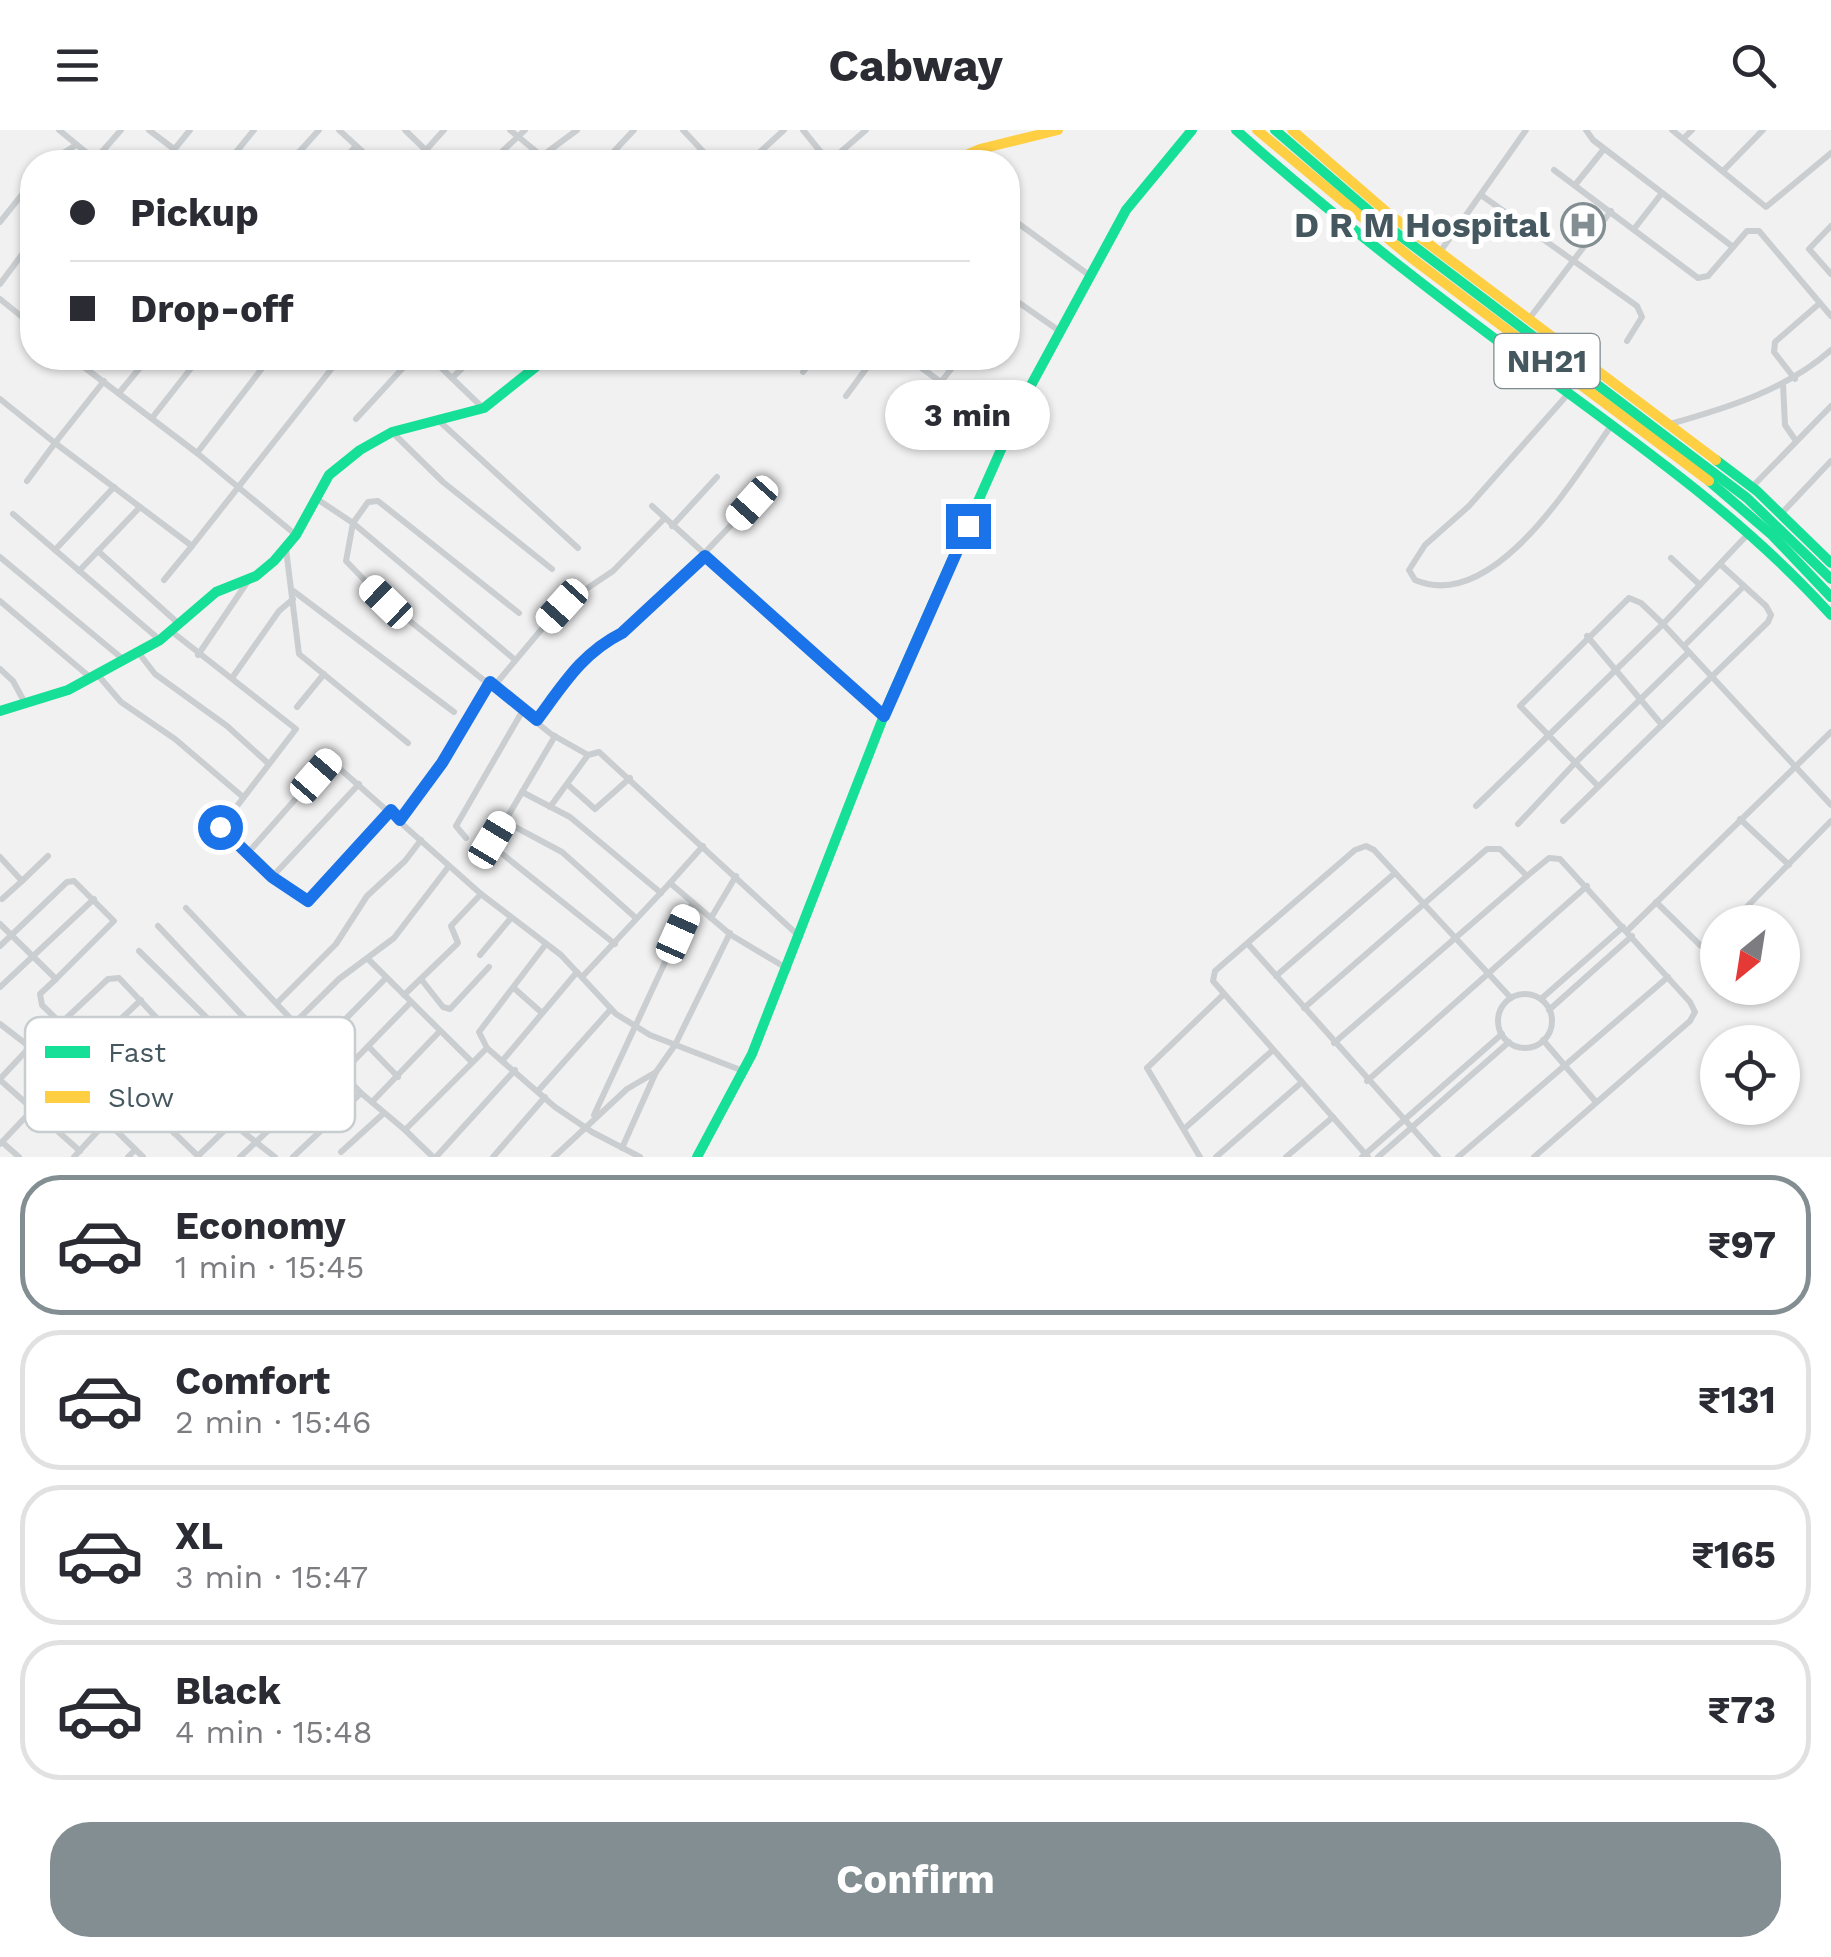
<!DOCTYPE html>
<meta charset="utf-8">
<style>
body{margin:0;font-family:"Work Sans",sans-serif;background:#f7f7f7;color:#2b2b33;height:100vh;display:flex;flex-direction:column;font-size:38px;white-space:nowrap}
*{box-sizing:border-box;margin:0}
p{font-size:32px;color:#7c7c81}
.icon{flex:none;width:55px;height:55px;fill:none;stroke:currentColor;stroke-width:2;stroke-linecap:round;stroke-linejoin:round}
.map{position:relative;height:1027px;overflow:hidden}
.details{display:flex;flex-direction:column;background:#fff;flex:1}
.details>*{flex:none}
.top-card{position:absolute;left:20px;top:20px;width:1000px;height:220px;border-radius:40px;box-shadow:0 2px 8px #0004;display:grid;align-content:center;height:220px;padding:0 50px;background:#fff}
.needle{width:65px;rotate:210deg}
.buttons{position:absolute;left:1700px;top:775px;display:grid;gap:20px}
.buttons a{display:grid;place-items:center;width:100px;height:100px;border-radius:50%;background:#fff;box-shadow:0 2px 8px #0004;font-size:50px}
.end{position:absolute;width:45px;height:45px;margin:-22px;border:12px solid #1a73e8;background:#fff;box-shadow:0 0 0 5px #fff}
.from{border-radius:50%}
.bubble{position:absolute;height:70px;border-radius:35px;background:#fff;box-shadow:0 2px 8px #0004;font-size:32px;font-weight:700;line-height:70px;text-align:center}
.car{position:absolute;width:30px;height:60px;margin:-30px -15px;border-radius:12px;box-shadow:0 0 8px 2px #0007;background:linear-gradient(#fff 24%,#345 0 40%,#fff 0 76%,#345 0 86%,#fff 0)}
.top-card b{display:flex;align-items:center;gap:35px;height:95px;font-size:38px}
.top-card b+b{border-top:2px solid #e1e1e2}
.top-card i{width:25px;height:25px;background:#2b2b33}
ul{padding:18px 0 0;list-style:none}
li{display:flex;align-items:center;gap:30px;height:140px;margin:0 20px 15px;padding:0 30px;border:5px solid #e1e1e2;border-radius:40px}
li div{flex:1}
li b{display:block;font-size:38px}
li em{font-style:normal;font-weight:700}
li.current{border-color:#828e92}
li>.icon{width:90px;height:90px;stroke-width:1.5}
.action{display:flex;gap:20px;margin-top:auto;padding:20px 50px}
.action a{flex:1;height:115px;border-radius:40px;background:#828e92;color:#fff;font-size:40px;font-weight:700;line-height:115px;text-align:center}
header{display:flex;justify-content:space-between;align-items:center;height:130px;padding:0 50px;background:#fff;font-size:45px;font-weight:700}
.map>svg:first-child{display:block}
</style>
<header><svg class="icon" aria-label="menu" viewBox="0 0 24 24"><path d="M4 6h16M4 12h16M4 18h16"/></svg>Cabway<svg class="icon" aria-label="search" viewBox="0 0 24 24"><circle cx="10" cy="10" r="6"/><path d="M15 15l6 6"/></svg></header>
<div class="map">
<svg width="1831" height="1027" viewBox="0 0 1831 1027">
<rect width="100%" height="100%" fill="#f2f1f1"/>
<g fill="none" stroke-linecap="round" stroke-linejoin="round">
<g stroke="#caced0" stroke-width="6">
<path d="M59 0 98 32"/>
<path d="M149 0 174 19"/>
<path d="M339 0 374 32"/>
<path d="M405 0 438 32"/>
<path d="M510 0 549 32"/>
<path d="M683 0 713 32"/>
<path d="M803 0 828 31"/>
<path d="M1586 0 1593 10 1733 117"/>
<path d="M1672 0 1766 77 1831 23"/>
<path d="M1684 8 1692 0"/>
<path d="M426 20 444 0"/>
<path d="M542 26 577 0"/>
<path d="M49 32 76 15"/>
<path d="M93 32 121 0"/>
<path d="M164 32 190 0"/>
<path d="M228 32 254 0"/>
<path d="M290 32 319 0"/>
<path d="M341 32 356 16"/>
<path d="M491 32 525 0"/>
<path d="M604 32 634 0"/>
<path d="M749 32 784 0"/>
<path d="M829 32 866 0"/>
<path d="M1554 40 1698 148 1708 146 1747 101H1759L1831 186"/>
<path d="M1724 40 1763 0"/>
<path d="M1575 55 1604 19"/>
<path d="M1481 65 1637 176 1642 187 1627 211"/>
<path d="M1008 86 1089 145"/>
<path d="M0 92 32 52"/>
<path d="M1831 96 1809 119 1831 144"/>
<path d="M1634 99 1662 63"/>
<path d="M1440 122 1526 0"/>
<path d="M0 154 32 111"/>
<path d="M1008 165 1058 200"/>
<path d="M0 169 32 195"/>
<path d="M25 188 32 178"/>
<path d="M1529 189 1611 81"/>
<path d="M72 228 197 323 296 405"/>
<path d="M431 228 483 278"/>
<path d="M908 228 1009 302"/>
<path d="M87 239 97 228"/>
<path d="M803 242 814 228"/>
<path d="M452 248 473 228"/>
<path d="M1795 249 1774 222 1775 212 1820 173"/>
<path d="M940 253 960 228"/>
<path d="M1783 254 1785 295 1796 311"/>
<path d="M119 263 148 228"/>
<path d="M1568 264 1469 376 1425 415 1409 440 1415 450C1494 484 1574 348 1611 296"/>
<path d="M846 266 874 228"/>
<path d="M0 269 55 313 104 251"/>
<path d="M152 288 199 228"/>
<path d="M356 289 412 228"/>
<path d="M438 290 578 418"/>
<path d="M1670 294C1727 278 1786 260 1831 220"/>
<path d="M392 302 443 352 552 439"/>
<path d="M197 323 270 228"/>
<path d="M27 351 55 313 192 416 340 228"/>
<path d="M1752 357 1831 276"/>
<path d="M317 369 353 393 346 431 386 472 551 604 588 625 599 622 800 807"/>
<path d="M652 376 883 585"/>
<path d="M13 384 160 510"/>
<path d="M1781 384 1831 331"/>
<path d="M672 396 717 347"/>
<path d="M286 419 299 524 408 613"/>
<path d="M55 420 114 357"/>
<path d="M98 421 179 494"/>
<path d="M0 427 124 530"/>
<path d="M1671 428 1700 455"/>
<path d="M79 441 140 377"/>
<path d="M164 450 192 416"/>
<path d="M292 460 454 582"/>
<path d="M0 471 91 548"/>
<path d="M171 501 296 599 221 697 272 747 309 771 391 681"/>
<path d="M1587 506 1662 595"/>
<path d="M1684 516 1744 456"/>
<path d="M138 522 155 544 227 596 269 634"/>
<path d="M198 525 248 451"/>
<path d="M514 529 353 393 368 372 378 371 519 483"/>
<path d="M0 539 13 551 25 573"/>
<path d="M97 544 121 572 175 609 243 667"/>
<path d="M232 548 279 481 293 469"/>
<path d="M495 555 561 476 613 441 664 389"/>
<path d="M297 577 324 544"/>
<path d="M537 591 599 514 622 503 676 453 752 373"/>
<path d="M555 606 491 715 615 814"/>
<path d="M567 654 595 679 630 648"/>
<path d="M1598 656 1520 576 1629 468 1641 473 1663 494 1831 675"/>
<path d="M522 662 570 687 661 763"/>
<path d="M1476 676 1663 494 1749 403"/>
<path d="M550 677 588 625"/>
<path d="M1740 689 1789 735"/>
<path d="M400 690 442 633 491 552"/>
<path d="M504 691 562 722 636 788"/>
<path d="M1563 691 1768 492 1771 485 1766 476 1720 434"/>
<path d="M1518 694 1575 633 1689 522"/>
<path d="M466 708 456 696 523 580"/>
<path d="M246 725 330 630 481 764 561 825 616 884 650 905 743 941"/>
<path d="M0 727 22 751 48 726"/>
<path d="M272 747 359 654"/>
<path d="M670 753 703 716"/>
<path d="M2 769 22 751"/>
<path d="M1656 772 1701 816 1707 817 1718 808"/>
<path d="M186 778 361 963"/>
<path d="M711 788 736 746"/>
<path d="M1732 792 1831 691"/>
<path d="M0 794 56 849 40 864 42 875 199 1027"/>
<path d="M158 796 271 916"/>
<path d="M1627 801 1831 602"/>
<path d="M1248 814 1438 1027"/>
<path d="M0 816 67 752 74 751 114 791 56 849"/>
<path d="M139 821 207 888 250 938"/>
<path d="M480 825 511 788"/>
<path d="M368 829 471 931"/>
<path d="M1276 846 1395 743"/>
<path d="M582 847 670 753 731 805 788 839"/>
<path d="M421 849 443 877 450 879 489 837"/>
<path d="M0 857 94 769"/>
<path d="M515 859 542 883"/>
<circle cx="1525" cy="891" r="27"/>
<path d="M404 865 458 813 451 796 481 764"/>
<path d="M1541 869 1623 797"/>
<path d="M277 873 336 814 367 766 405 731 421 710"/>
<path d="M1304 878 1487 719H1500L1527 746 1549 728 1560 729 1690 872 1695 882 1690 891 1534 1027"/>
<path d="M1549 880 1632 806"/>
<path d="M0 894 30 917"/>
<path d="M60 894 108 849 119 848 219 954 243 1002 275 1027"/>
<path d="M1543 910 1596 972"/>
<path d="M1334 913 1527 746"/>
<path d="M318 917 386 848"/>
<path d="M369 917 398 947"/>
<path d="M487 918 479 902 546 814"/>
<path d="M88 920 141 870"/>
<path d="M503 930 577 842"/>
<path d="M342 943 411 872"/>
<path d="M116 947 169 899"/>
<path d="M0 949 56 889"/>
<path d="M0 950 80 1021"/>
<path d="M1367 951 1587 756"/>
<path d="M538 961 611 879"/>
<path d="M77 962 143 1027"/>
<path d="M372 972 440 901"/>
<path d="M146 976 197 928"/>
<path d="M594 985 692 774"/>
<path d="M1184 999 1273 920"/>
<path d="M405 1000 433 1027"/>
<path d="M174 1003 234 953 339 849 394 808 449 736"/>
<path d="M2 1012 19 1027"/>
<path d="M0 1014 73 937"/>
<path d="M622 1018 656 942"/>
<path d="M341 1022 384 983"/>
<path d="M198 1026 315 913"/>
<path d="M74 1027 107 991"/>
<path d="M128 1027 135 1020"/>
<path d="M240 1027 336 937"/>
<path d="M293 1027 361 963 405 1000 487 918 555 977 592 1002 640 1027"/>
<path d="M436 1027 515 940"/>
<path d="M493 1027 545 967"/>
<path d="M554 1027 627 959 656 942 675 915 730 803"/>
<path d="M1200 1027 1147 938 1224 864"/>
<path d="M1216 1027 1302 952"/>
<path d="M1286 1027 1333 987"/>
<path d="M1362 1027 1502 904"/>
<path d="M1368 1027 1213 851 1215 841 1355 720 1366 716 1374 720 1511 868"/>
<path d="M1378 1027 1509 912"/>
<path d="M1458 1027 1668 847"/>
</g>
<g stroke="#16e098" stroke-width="10">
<path d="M1236 0C1331 85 1431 162 1533 237 1637 314 1744 388 1831 485"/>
<path d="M1275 0 1382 92 1747 368 1831 449"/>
<path d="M1716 330 1757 361 1831 433"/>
<path d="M1709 351 1772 405 1831 467"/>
<path d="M0 581 68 560 160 510 216 462 256 446 274 431 296 405 329 345 360 320 392 302 484 278 547 228"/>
<path d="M697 1027 752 924 890 570 1023 270 1126 80 1192 0"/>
</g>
<g stroke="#ffcf43" stroke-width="10">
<path d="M1257 0 1410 127 1709 351"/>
<path d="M1292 0 1389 84 1716 330"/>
<path d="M950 32 980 19 1058 0"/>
</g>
</g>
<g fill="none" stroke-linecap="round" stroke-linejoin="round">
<path stroke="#1a73e8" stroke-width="12" d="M220 697 272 747 308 771 391 680 400 690 442 633 490 552 537 590C563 555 582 523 622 503L705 426 884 586 968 396"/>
</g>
<defs>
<g id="hospital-ring" transform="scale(2.25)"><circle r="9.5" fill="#fff" stroke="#828e92" stroke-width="1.5"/><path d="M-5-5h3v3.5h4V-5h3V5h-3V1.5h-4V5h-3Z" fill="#828e92"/></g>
</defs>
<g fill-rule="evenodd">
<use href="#hospital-ring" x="1583" y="95"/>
</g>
<g text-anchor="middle" stroke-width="10" stroke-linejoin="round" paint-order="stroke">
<rect fill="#fff" stroke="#7e8a8f" stroke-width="2.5" x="1494.5" y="204" width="105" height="54" rx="8"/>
<g font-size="32" font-weight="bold" fill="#46585f">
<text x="1547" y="242">NH21</text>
</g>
<g font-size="35" font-weight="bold" fill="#46585f" stroke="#fff" text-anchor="end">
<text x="1550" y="107">D R M Hospital</text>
</g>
</g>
<rect x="25" y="887" width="330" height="115" rx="15" fill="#fff" stroke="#c8cdcf" stroke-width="2.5"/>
<rect x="45" y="916" width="45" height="12" fill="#16e098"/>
<rect x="45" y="961" width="45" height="12" fill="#ffcf43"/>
<g font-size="28" fill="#46585f">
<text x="108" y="932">Fast</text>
<text x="108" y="977">Slow</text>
</g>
</svg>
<div class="buttons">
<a><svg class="needle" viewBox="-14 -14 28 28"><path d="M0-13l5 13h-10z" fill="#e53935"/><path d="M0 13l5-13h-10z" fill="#7c7c81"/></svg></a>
<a><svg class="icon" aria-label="locate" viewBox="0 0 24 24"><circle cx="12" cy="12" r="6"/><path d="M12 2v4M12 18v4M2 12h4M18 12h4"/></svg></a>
</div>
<i class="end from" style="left:220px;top:697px"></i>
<i class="end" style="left:968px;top:396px"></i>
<div class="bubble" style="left:885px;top:250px;width:165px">3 min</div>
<i class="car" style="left:752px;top:373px;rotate:222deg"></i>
<i class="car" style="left:386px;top:472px;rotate:314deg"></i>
<i class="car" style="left:562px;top:476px;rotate:222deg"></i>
<i class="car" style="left:316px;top:646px;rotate:41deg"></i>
<i class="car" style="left:492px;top:710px;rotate:31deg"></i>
<i class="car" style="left:678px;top:804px;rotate:24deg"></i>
<div class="top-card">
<b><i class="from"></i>Pickup</b>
<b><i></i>Drop-off</b>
</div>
</div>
<section class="details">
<ul>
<li class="current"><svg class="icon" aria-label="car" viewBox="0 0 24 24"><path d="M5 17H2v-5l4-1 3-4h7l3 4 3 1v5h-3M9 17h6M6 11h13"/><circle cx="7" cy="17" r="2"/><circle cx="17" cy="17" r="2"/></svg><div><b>Economy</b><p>1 min · 15:45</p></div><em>₹97</em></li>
<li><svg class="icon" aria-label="car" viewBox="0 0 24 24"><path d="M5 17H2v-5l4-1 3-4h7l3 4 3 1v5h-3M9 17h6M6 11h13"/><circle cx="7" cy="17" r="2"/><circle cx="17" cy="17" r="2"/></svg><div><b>Comfort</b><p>2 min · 15:46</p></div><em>₹131</em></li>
<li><svg class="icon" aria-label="car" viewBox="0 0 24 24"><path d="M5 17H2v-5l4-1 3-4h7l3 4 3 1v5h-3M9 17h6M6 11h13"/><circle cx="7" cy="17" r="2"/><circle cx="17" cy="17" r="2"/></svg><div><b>XL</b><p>3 min · 15:47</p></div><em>₹165</em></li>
<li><svg class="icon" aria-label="car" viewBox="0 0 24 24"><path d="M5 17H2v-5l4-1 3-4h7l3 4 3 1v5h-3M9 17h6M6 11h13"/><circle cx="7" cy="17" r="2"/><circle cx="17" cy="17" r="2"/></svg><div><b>Black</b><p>4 min · 15:48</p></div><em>₹73</em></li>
</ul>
<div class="action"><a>Confirm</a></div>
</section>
